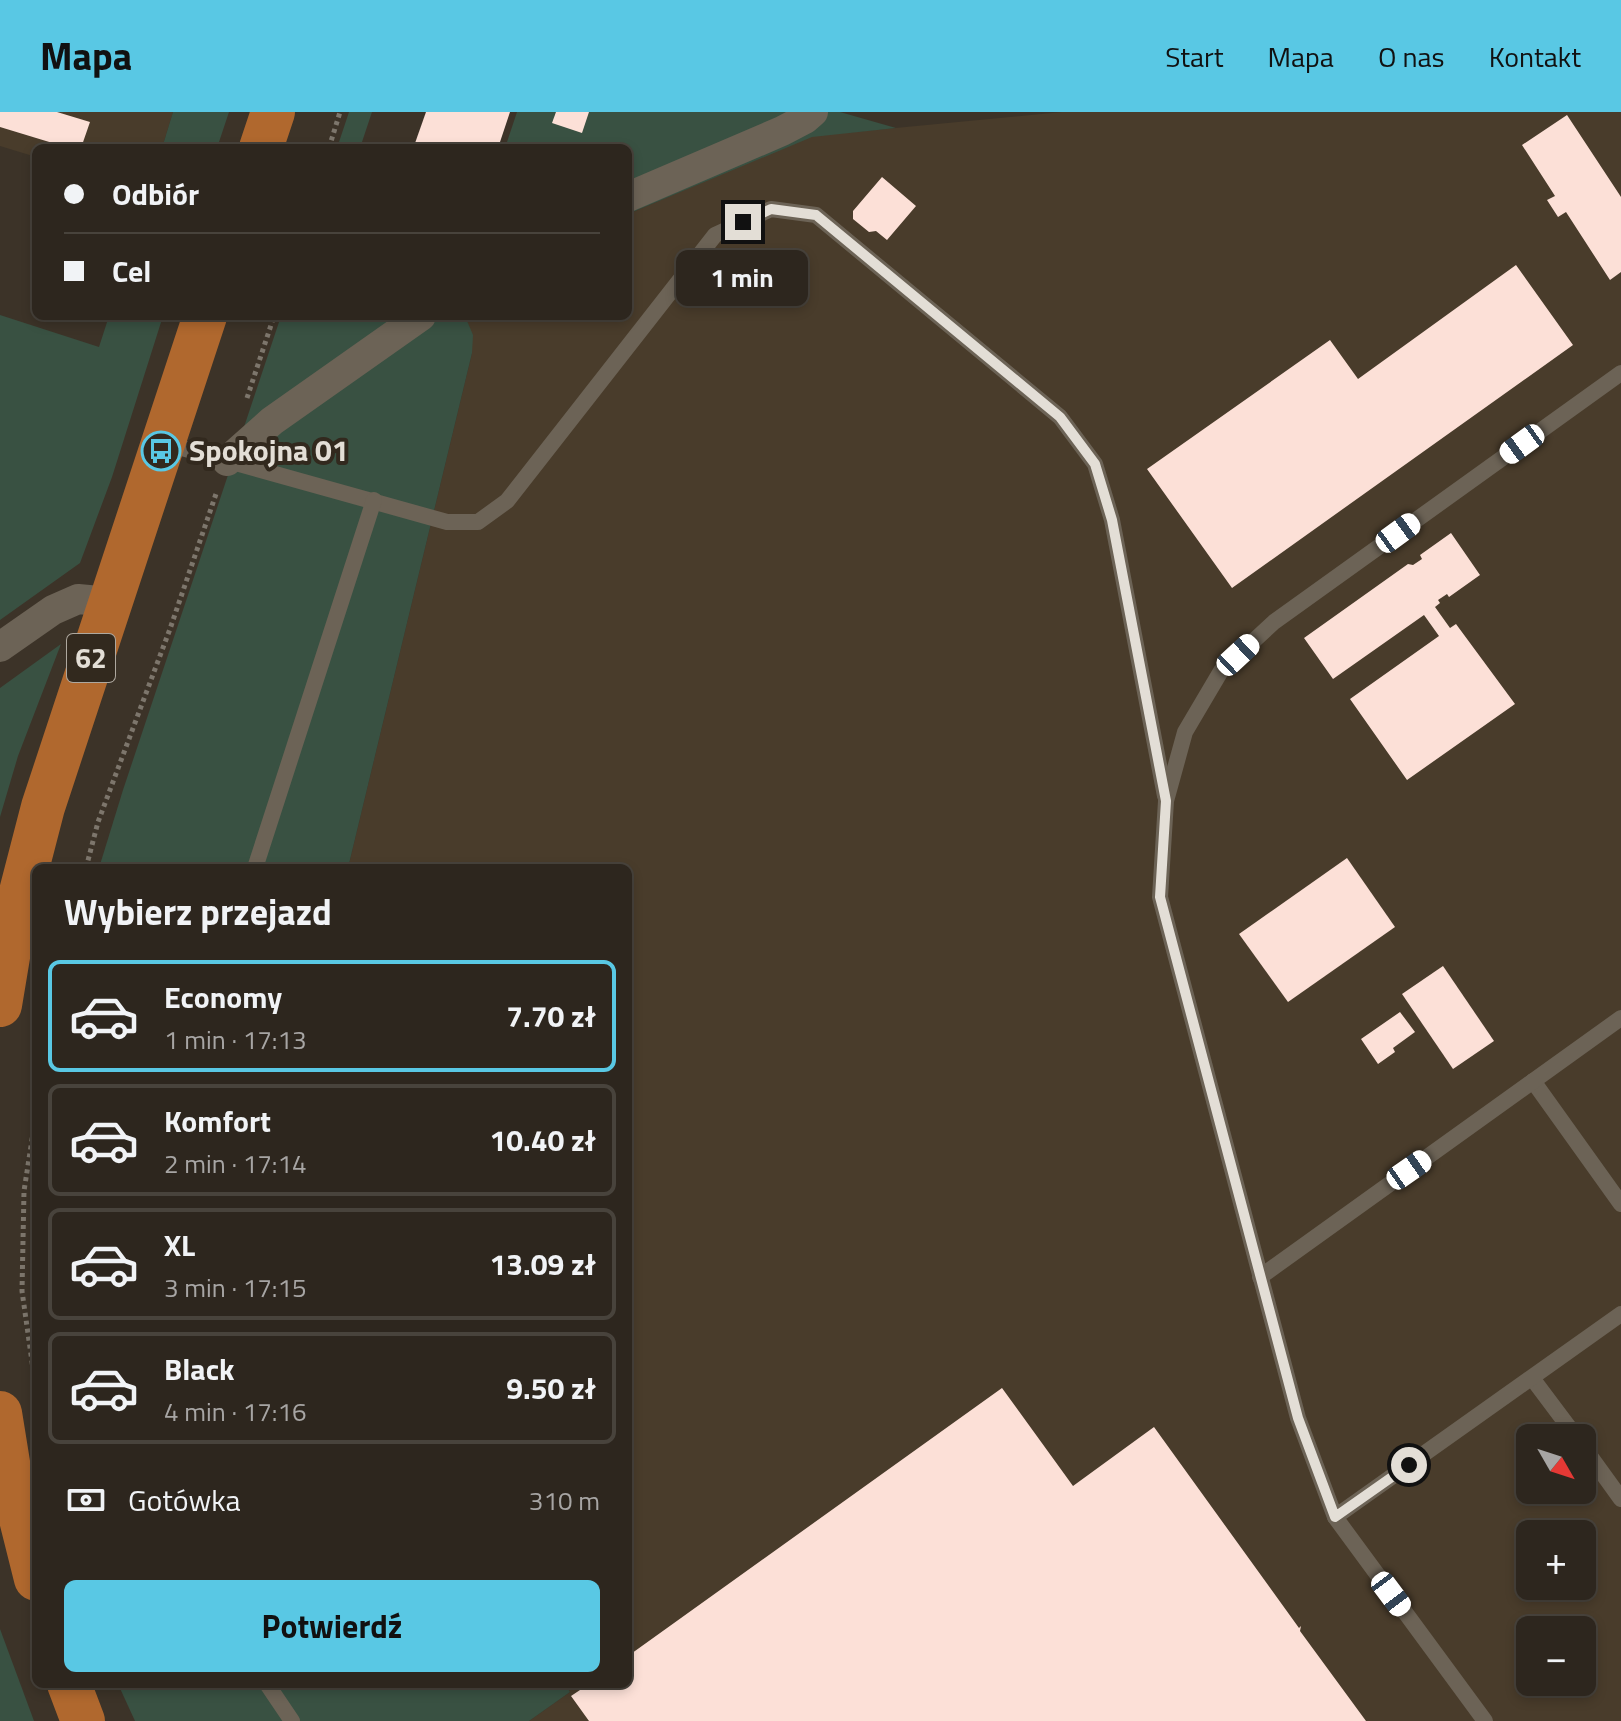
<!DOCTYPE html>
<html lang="pl">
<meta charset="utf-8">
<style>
body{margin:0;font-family:"Titillium Web",sans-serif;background:#352e27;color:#f1f3f6;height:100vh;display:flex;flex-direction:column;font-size:30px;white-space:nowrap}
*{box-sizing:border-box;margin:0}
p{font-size:26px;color:#a7a5a4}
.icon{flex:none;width:44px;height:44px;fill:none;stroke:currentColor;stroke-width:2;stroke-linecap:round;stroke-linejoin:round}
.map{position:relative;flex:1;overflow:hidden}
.panel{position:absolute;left:32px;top:752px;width:600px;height:824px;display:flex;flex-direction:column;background:#2d261e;border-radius:12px;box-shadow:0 4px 12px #0003,0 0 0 2px #48433c}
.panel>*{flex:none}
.banner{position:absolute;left:32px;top:32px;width:600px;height:176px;border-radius:12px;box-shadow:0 4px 12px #0003,0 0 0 2px #48433c;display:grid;align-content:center;height:176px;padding:0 32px;background:#2d261e}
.needle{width:52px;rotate:129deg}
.tools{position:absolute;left:1516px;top:1312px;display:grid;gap:16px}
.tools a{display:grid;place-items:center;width:80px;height:80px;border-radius:12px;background:#2d261e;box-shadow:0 4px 12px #0003,0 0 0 2px #48433c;font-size:40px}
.end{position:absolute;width:36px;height:36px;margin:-18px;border:10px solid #e3ded6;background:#111;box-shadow:0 0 0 4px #111}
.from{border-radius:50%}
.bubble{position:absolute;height:56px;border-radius:12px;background:#2d261e;box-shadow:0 4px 12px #0003,0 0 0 2px #48433c;font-size:26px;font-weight:700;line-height:56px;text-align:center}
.car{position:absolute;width:24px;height:48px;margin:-24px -12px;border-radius:10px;box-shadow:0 0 6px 2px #0007;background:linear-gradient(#fff 24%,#345 0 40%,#fff 0 76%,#345 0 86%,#fff 0)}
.banner b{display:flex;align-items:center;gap:28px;height:76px;font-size:30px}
.banner b+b{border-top:2px solid #48433c}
.banner i{width:20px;height:20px;background:#f1f3f6}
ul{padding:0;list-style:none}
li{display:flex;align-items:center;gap:24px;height:112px;margin:0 16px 12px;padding:0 16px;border:4px solid #48433c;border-radius:12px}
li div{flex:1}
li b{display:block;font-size:30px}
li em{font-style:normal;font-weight:700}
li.selected{border-color:#59c8e4}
li>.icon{width:72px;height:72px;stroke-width:1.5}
h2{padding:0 32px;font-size:36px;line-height:96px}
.pay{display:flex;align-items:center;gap:20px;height:88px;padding:0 32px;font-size:30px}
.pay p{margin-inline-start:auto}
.primary-button{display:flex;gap:16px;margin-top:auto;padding:16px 32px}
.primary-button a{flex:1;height:92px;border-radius:12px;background:#59c8e4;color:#111;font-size:32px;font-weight:700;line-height:92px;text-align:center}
header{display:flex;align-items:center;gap:48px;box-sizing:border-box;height:112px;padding:0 40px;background:#59c8e4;color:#111}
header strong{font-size:38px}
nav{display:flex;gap:44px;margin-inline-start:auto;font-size:28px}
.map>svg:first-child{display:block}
</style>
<header>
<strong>Mapa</strong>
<nav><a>Start</a><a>Mapa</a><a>O nas</a><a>Kontakt</a></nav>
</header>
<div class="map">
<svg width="1621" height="1609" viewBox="0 0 1621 1609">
<rect width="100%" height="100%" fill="#3c3328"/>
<g fill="#493c2b" fill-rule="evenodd">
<path d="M0 0H173L162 36H36V45L0 34Z"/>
<path d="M1062 0H1621V1609H529L570 1580 564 1572H628V756H348L472 241V223L465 204H628V102L812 24ZM1530 1326H1582V1378H1530ZM1530 1422H1582V1474H1530ZM1530 1518H1582V1570H1530Z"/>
</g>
<g fill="#395142">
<path d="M173 0H229L217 36H162Z"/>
<path d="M349 0H372L360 36H337Z"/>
<path d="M517 0H840L896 16 812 25 628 102V36H505Z"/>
<path d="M0 203 99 235 109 204H163L112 365 80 451 0 508Z"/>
<path d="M281 204H465L473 223 472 241 348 756H99L123 678Z"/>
<path d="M61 532 18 644 0 705V576Z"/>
<path d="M0 1517 34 1609H0Z"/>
<path d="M118 1572H565L570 1580 529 1609H135Z"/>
</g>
<g fill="#fce0d7">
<path d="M0 0H57L90 10 81 36H69L0 15Z"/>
<path d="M426 0H510L498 36H419L414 34Z"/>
<path d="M556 0H589L582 21 552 11Z"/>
<path d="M1567 3 1621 85V160L1610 168 1566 100 1558 105 1547 88 1555 84 1522 33Z"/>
<path d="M882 65 916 94 887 128 876 119 869 120 853 107V99Z"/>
<path d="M1516 153 1573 233 1232 476 1147 357 1330 228 1358 267Z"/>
<path d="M1451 421 1480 463 1449 485 1447 482 1438 488 1440 491 1435 495 1450 516 1456 512 1515 592 1407 668 1350 587 1439 524 1424 503 1333 567 1304 526 1408 452 1413 453 1422 447 1420 443Z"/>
<path d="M1347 746 1395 815 1288 890 1239 822Z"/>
<path d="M1443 854 1494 929 1453 957 1402 882Z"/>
<path d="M1400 900 1415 920 1393 936 1395 940 1378 952 1361 927Z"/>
<path d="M1002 1276 1073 1374 1154 1315 1299 1516 1301 1514 1300 1519 1366 1609H589L571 1584 589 1572H628V1544Z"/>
</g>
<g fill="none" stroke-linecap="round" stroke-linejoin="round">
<g stroke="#7d766c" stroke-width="5" stroke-dasharray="4 4" stroke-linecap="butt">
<path d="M329 36 340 0"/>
<path d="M247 286 274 204"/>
<path d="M86 756 98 710 170 517 217 379"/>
<path d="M36 1002 24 1079 22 1179 36 1278"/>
</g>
<g stroke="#6c6356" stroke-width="16">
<path d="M164 331 447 410H478L507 389 715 123 771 97 816 103 1060 305 1095 352 1112 408 1165 684"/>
<path d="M255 756 374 388"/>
<path d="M1533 969 1621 1092"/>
<path d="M1260 1165 1621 906"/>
<path d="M1532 1266 1577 1326"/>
<path d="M1582 1333 1621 1387"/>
<path d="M1335 1405 1621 1202"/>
<path d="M267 1572 292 1609"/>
<path d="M1485 1609 1335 1405 1298 1306 1160 785 1166 689 1185 620 1221 559 1274 510 1621 261"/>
</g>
<g stroke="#6c6356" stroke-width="30">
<path d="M628 85 782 19 805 7 813 0"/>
<path d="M227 349 272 309 421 204"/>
<path d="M0 535 53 498 78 487 110 490"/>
</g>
<g stroke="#b0682e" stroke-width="44">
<path d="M261 36 273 0"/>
<path d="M0 893 15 803 43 695 205 204"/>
<path d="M0 1301 10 1363 36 1467"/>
<path d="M69 1572 83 1609"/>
</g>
</g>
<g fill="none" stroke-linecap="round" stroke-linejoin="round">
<path stroke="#e3ded6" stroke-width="10" d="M743 110 771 97 816 103 1060 305 1095 352 1112 408 1166 689 1160 785 1298 1306 1335 1405 1409 1353"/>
</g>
<defs>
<g id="bus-ring" transform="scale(2)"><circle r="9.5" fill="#32291e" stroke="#59c8e4" stroke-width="1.5"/><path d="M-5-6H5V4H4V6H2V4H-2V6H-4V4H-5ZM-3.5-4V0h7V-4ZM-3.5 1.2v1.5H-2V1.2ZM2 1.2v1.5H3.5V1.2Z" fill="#59c8e4"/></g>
</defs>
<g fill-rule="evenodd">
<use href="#bus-ring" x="161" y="339"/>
</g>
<g text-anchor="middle" stroke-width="8" stroke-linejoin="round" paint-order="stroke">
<rect fill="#32291e" stroke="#aea89f" stroke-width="2" x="67" y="522" width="48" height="48" rx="6"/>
<g font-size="28" font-weight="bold" fill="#e3ded6">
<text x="91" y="556">62</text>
</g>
<g font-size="30" font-weight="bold" fill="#e3ded6" stroke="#32291e" text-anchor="start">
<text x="189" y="349">Spokojna 01</text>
</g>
</g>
</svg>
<div class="tools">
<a><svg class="needle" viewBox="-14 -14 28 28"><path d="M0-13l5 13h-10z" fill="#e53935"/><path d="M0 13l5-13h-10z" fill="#a7a5a4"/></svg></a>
<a>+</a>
<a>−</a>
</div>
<i class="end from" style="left:1409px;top:1353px"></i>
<i class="end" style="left:743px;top:110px"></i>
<div class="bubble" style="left:676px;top:138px;width:132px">1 min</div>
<i class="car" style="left:1522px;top:332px;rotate:234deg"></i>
<i class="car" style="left:1398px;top:421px;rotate:54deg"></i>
<i class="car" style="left:1238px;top:543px;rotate:47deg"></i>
<i class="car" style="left:1409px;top:1058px;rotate:55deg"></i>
<i class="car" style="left:1391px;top:1482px;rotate:143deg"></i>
<div class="banner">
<b><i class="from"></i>Odbiór</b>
<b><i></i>Cel</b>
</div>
<section class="panel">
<h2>Wybierz przejazd</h2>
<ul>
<li class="selected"><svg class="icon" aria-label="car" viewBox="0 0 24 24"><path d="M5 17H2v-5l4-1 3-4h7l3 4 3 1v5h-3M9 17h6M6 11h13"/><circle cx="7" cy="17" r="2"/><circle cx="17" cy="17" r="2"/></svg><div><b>Economy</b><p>1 min · 17:13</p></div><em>7.70 zł</em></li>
<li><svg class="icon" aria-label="car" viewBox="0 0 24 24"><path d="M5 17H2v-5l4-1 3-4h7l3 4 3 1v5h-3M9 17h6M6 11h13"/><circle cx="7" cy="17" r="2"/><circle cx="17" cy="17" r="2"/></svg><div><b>Komfort</b><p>2 min · 17:14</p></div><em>10.40 zł</em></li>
<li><svg class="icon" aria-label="car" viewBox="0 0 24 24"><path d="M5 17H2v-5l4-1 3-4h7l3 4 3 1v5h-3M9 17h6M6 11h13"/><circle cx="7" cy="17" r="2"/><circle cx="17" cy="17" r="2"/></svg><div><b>XL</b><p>3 min · 17:15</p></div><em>13.09 zł</em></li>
<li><svg class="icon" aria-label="car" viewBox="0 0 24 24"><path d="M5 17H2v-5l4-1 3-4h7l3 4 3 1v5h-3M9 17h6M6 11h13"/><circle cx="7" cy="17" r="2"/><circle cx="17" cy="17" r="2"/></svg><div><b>Black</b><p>4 min · 17:16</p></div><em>9.50 zł</em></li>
</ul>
<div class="pay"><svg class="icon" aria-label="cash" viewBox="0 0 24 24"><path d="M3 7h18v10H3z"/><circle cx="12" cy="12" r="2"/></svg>Gotówka<p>310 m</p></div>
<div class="primary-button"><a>Potwierdź</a></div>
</section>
</div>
